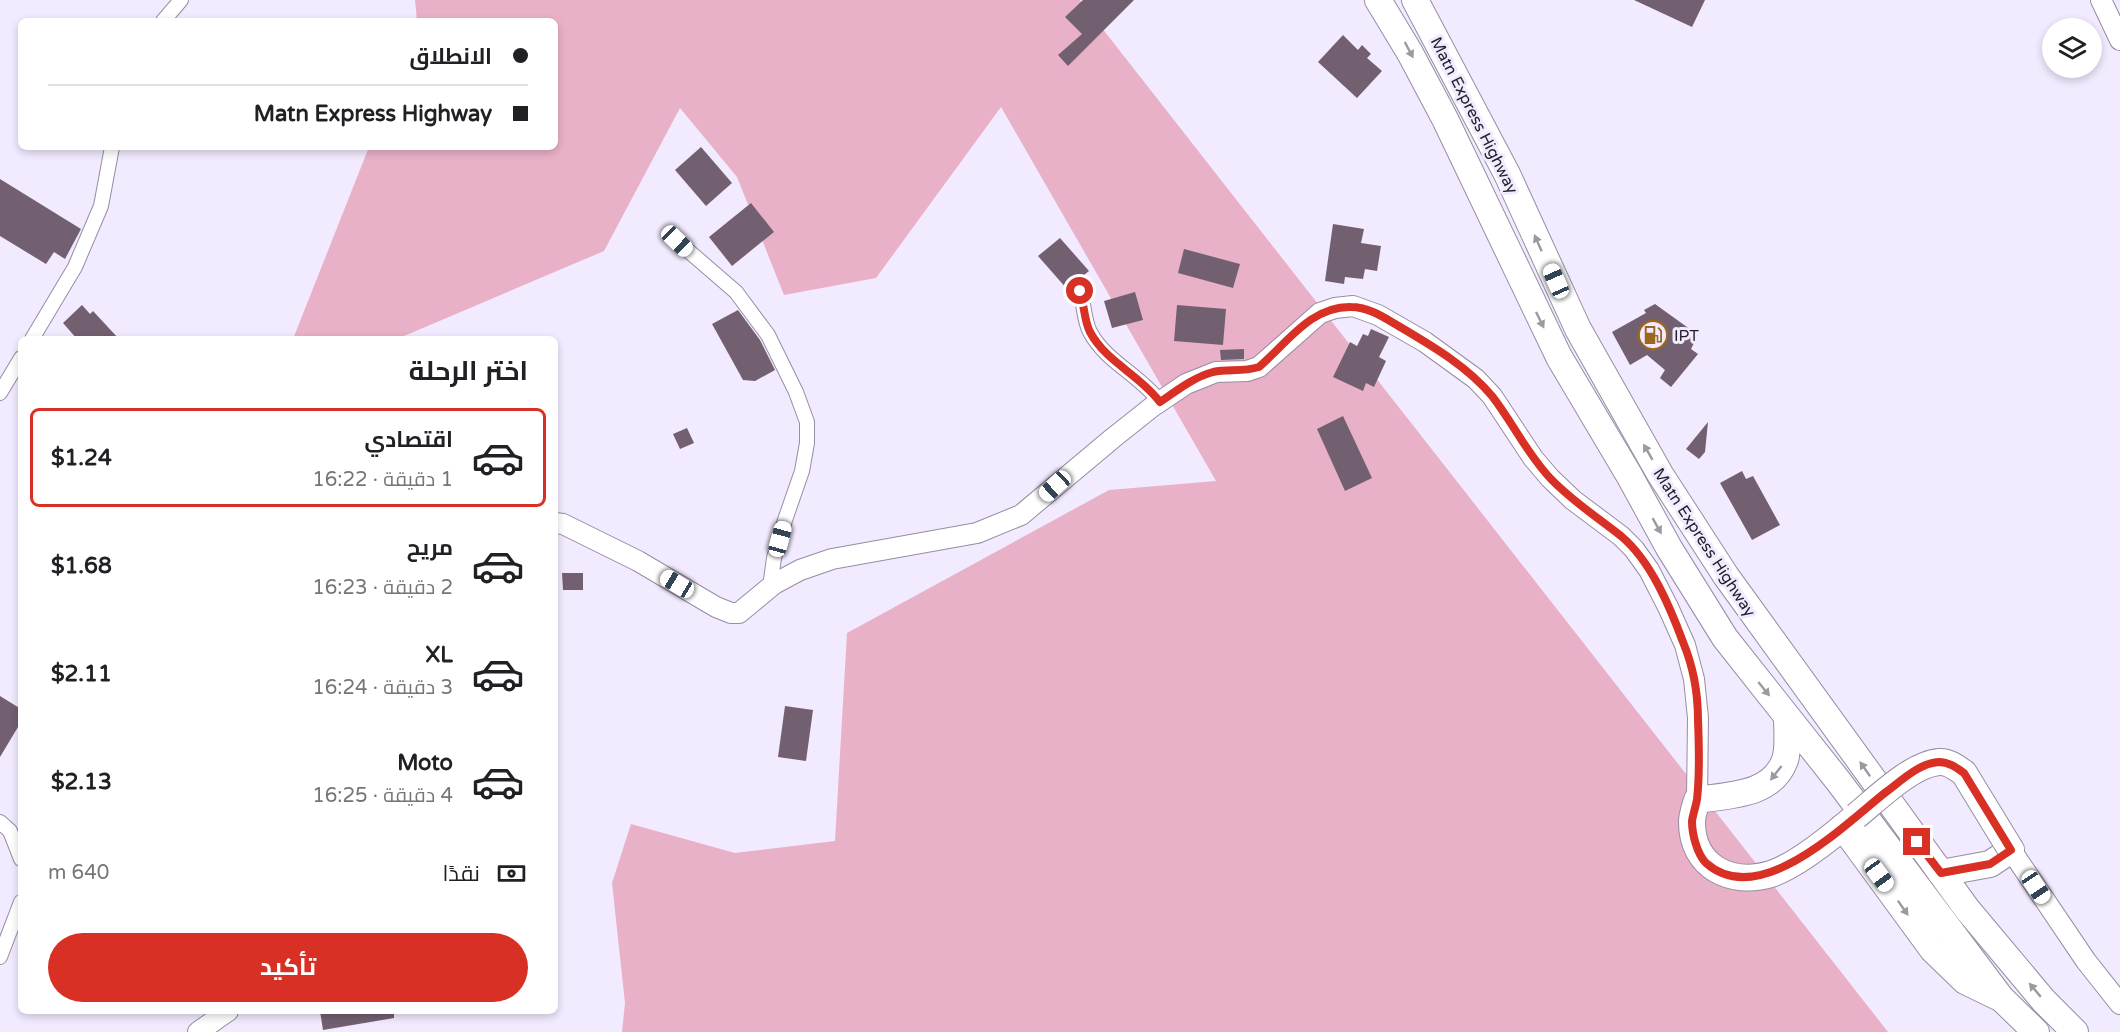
<!DOCTYPE html>
<html lang="ar">
<meta charset="utf-8">
<style>
body{margin:0;font-family:"Varela Round",Cairo,sans-serif;background:#f6f6f6;color:#202124;direction:rtl;height:100vh;display:flex;flex-direction:column;font-size:22px;white-space:nowrap}
*{box-sizing:border-box;margin:0}
p{font-size:20px;color:#757577}
.icon{flex:none;width:33px;height:33px;fill:none;stroke:currentColor;stroke-width:2;stroke-linecap:round;stroke-linejoin:round}
.map{position:relative;flex:1;overflow:hidden;direction:ltr}
.panel{position:absolute;left:18px;top:336px;width:540px;height:678px;display:flex;flex-direction:column;background:#fff;border-radius:9px;box-shadow:0 3px 9px #0003;direction:rtl}
.panel>*{flex:none}
.hud{position:absolute;left:18px;top:18px;width:540px;height:132px;border-radius:9px;box-shadow:0 3px 9px #0003;direction:rtl;display:grid;align-content:center;height:132px;padding:0 30px;background:#fff}
.controls{position:absolute;left:2042px;top:18px;display:grid;gap:12px}
.controls a{display:grid;place-items:center;width:60px;height:60px;border-radius:50%;background:#fff;box-shadow:0 3px 9px #0003;font-size:30px}
.end{position:absolute;width:27px;height:27px;margin:-14px;border:8px solid #d93025;background:#fff;box-shadow:0 0 0 3px #fff}
.from{border-radius:50%}
.car{position:absolute;width:18px;height:36px;margin:-18px -9px;border-radius:8px;box-shadow:0 0 4px 2px #0007;background:linear-gradient(#fff 24%,#345 0 40%,#fff 0 76%,#345 0 86%,#fff 0)}
.hud b{display:flex;align-items:center;gap:21px;height:57px;font-size:22px}
.hud b+b{border-top:2px solid #e0e0e0}
.hud i{width:15px;height:15px;background:#202124}
ul{padding:0;list-style:none}
li{display:flex;align-items:center;gap:18px;height:99px;margin:0 12px 9px;padding:0 18px;border:3px solid transparent;border-radius:9px}
li div{flex:1}
li b{display:block;font-size:22px}
li em{font-style:normal;font-weight:700}
li.active{border-color:#d93025}
li>.icon{width:54px;height:54px;stroke-width:1.5}
h2{padding:0 30px;font-size:27px;line-height:72px}
.pay{display:flex;align-items:center;gap:15px;height:66px;padding:0 30px;font-size:22px}
.pay p{margin-inline-start:auto}
.button{display:flex;gap:12px;margin-top:auto;padding:12px 30px}
.button a{flex:1;height:69px;border-radius:36px;background:#d93025;color:#fff;font-size:24px;font-weight:700;line-height:69px;text-align:center}
.map>svg:first-child{display:block}
</style>
<div class="map">
<svg width="2120" height="1032" viewBox="0 0 2120 1032">
<rect width="100%" height="100%" fill="#f2eafe"/>
<path fill="#e9b1c7" d="M415 0H1080L1888 1032H622L625 1003 612 883 631 824 735 853 835 841 847 633 1109 490 1216 481 1001 107 876 278 784 295 737 177 680 108 604 251 397 339H293L369 147H555V21H417Z"/>
<g fill="#726071">
<path d="M1083 0H1134L1068 66 1058 55 1082 34 1065 17Z"/>
<path d="M1634 0H1705L1692 27Z"/>
<path d="M1343 35 1358 50 1362 45 1371 54 1367 58 1382 71 1357 98 1318 62Z"/>
<path d="M701 147 732 183 706 206 675 170Z"/>
<path d="M0 179 81 229 65 259 54 252 46 264 0 236Z"/>
<path d="M751 203 774 232 732 266 709 237Z"/>
<path d="M1333 224 1364 229 1361 243 1381 246 1377 271 1365 269 1363 279 1345 277 1344 284 1325 281Z"/>
<path d="M1060 238 1089 271 1067 289 1038 256Z"/>
<path d="M1184 249 1240 264 1233 288 1178 273Z"/>
<path d="M1135 292 1143 320 1112 328 1104 301Z"/>
<path d="M1655 304 1698 335 1691 349 1698 354 1671 387 1660 378 1665 370 1647 355 1630 365 1612 332 1646 313 1644 310Z"/>
<path d="M82 305 90 314 93 311 119 339H77L63 323Z"/>
<path d="M1177 305 1226 309 1223 345 1174 341Z"/>
<path d="M738 310 760 340 775 370 755 381 743 380 712 324Z"/>
<path d="M1371 329 1389 337 1379 357 1386 361 1374 387 1366 383 1363 391 1333 377 1350 342 1357 346 1363 334 1368 336Z"/>
<path d="M1244 349V359L1221 360 1220 350Z"/>
<path d="M1343 416 1372 478 1345 491 1317 429Z"/>
<path d="M1708 422 1705 452 1699 459 1686 449Z"/>
<path d="M687 428 694 443 680 449 673 434Z"/>
<path d="M1742 471 1746 479 1753 476 1780 525 1752 540 1720 483Z"/>
<path d="M562 573H583V590H563Z"/>
<path d="M0 696 21 709V722L0 757Z"/>
<path d="M785 706 813 710 806 761 778 757Z"/>
<path d="M320 1011H394V1018L323 1030Z"/>
</g>
<g fill="none" stroke-linecap="round" stroke-linejoin="round">
<g stroke="#968da3" stroke-width="16">
<g id="street">
<path d="M163 21 181 0"/>
<path d="M677 241 736 292 768 335 796 392 807 422V443L802 471 785 520 774 558 770 587"/>
<path d="M1080 291C1084 303 1084 321 1090 332 1106 362 1140 375 1160 402"/>
<path d="M32 339 75 267 101 206 112 147"/>
<path d="M0 393 21 358"/>
<path d="M0 822 10 831 21 859"/>
<path d="M0 957 21 902"/>
</g>
</g>
<g stroke="#968da3" stroke-width="22">
<g id="secondary">
<path d="M2101 0 2120 40"/>
<path d="M555 523 563 524 638 561 716 607 731 613H739L774 584 800 570 832 559 977 533 1021 515 1113 438 1152 407 1186 384 1216 372 1247 371 1259 367 1320 313 1335 308 1353 306 1378 315 1425 342 1476 379 1492 396 1533 458 1550 478 1573 500 1621 536 1634 549 1649 570 1668 607 1685 645 1694 679 1698 718 1697 800"/>
<path d="M2011 850 2086 961 2120 1004"/>
<path d="M198 1032 228 1011"/>
</g>
</g>
<g stroke="#968da3" stroke-width="28">
<g id="highway">
<path d="M1378 0 1410 53 1445 119 1559 357 1629 475 1669 548 1725 638 1839 782 2001 998 2036 1032"/>
<path d="M1415 0 1507 174 1578 329 1660 474 1726 576 1967 909 2044 1001 2075 1032"/>
<path d="M1787 718C1787 731 1789 748 1785 760 1772 796 1729 795 1697 800 1695 807 1692 815 1692 822 1692 867 1731 886 1771 874 1798 865 1834 835 1856 816"/>
<path d="M1843 827 1933 950 1965 981 1998 997"/>
<path d="M1941 873 1990 864 2011 850"/>
</g>
</g>
<use href="#street" stroke="#fff" stroke-width="14"/>
<use href="#secondary" stroke="#fff" stroke-width="20"/>
<use href="#highway" stroke="#fff" stroke-width="26"/>
<g stroke="#968da3" stroke-width="28" stroke-linecap="butt">
<path id="highway-bridge" d="M1856 816C1877 799 1912 764 1939 762 1948 761 1957 768 1964 773L2011 850"/>
</g>
<use href="#highway-bridge" stroke="#fff" stroke-width="26"/>
</g>
<defs><path id="oneway-solid" d="M-6-.8H1V-3.2L6.5 0L1 3.2V.8H-6Z" transform="scale(1.5)"/></defs>
<g fill="#9c9a9e">
<use href="#oneway-solid" transform="translate(1409 50) rotate(62)"/>
<use href="#oneway-solid" transform="translate(1538 243) rotate(-114)"/>
<use href="#oneway-solid" transform="translate(1540 320) rotate(64)"/>
<use href="#oneway-solid" transform="translate(1648 452) rotate(-120)"/>
<use href="#oneway-solid" transform="translate(1657 526) rotate(61)"/>
<use href="#oneway-solid" transform="translate(1764 689) rotate(51)"/>
<use href="#oneway-solid" transform="translate(1865 769) rotate(-125)"/>
<use href="#oneway-solid" transform="translate(1776 773) rotate(128)"/>
<use href="#oneway-solid" transform="translate(1903 908) rotate(55)"/>
<use href="#oneway-solid" transform="translate(2035 990) rotate(-130)"/>
</g>
<g fill="none" stroke-linecap="round" stroke-linejoin="round">
<path stroke="#d93025" stroke-width="8" d="M1080 291C1084 303 1084 321 1090 332 1106 362 1140 375 1160 402 1176 391 1194 377 1213 372 1229 369 1243 372 1259 367 1287 343 1311 306 1351 307 1370 307 1386 319 1402 328 1434 347 1468 367 1492 396 1513 423 1527 454 1551 479 1572 501 1597 517 1621 536 1651 561 1670 607 1683 642 1693 666 1698 694 1698 720 1699 745 1700 774 1697 799 1696 806 1693 814 1692 821 1692 834 1697 854 1706 863 1760 911 1845 824 1886 792 1901 781 1919 763 1939 762 1949 762 1957 768 1964 773L2011 850 1990 864 1941 873 1917 842"/>
</g>
<defs>
<g id="fuel-ring" transform="scale(1.5)"><circle r="9.5" fill="#f2eafe" stroke="#9c661f" stroke-width="1.5"/><path d="M-5.5-6h7V0h2V4h1.3V-2.5L3-4.5l.8-.8L6-3V5H2.5V1h-1V6h-7ZM-4.2-4.7v3.2H.2V-4.7Z" fill="#9c661f"/></g>
</defs>
<g fill-rule="evenodd">
<use href="#fuel-ring" x="1653" y="335"/>
</g>
<g text-anchor="middle" stroke-width="6" stroke-linejoin="round" paint-order="stroke">
<g font-size="16" fill="#221e27" stroke="#f2eafe">
<text transform="translate(1475 115) rotate(63)" y="6">Matn Express Highway</text>
<text transform="translate(1705 542) rotate(57)" y="6">Matn Express Highway</text>
</g>
<g font-size="16" fill="#221e27" stroke="#f2eafe" text-anchor="start">
<text x="1674" y="341">IPT</text>
</g>
</g>
</svg>
<div class="controls">
<a><svg class="icon" aria-label="layers" viewBox="0 0 24 24"><path d="M12 4l9 5-9 5-9-5zM3 14l9 5 9-5"/></svg></a>
</div>
<i class="end from" style="left:1080px;top:291px"></i>
<i class="end" style="left:1917px;top:842px"></i>
<i class="car" style="left:677px;top:241px;rotate:134deg"></i>
<i class="car" style="left:1556px;top:281px;rotate:336deg"></i>
<i class="car" style="left:1055px;top:486px;rotate:227deg"></i>
<i class="car" style="left:780px;top:539px;rotate:15deg"></i>
<i class="car" style="left:677px;top:584px;rotate:301deg"></i>
<i class="car" style="left:1879px;top:875px;rotate:144deg"></i>
<i class="car" style="left:2036px;top:887px;rotate:146deg"></i>
<div class="hud">
<b><i class="from"></i>الانطلاق</b>
<b><i></i>Matn Express Highway</b>
</div>
<section class="panel">
<h2>اختر الرحلة</h2>
<ul>
<li class="active"><svg class="icon" aria-label="car" viewBox="0 0 24 24"><path d="M5 17H2v-5l4-1 3-4h7l3 4 3 1v5h-3M9 17h6M6 11h13"/><circle cx="7" cy="17" r="2"/><circle cx="17" cy="17" r="2"/></svg><div><b>اقتصادي</b><p>1 دقيقة · 16:22</p></div><em>$1.24</em></li>
<li><svg class="icon" aria-label="car" viewBox="0 0 24 24"><path d="M5 17H2v-5l4-1 3-4h7l3 4 3 1v5h-3M9 17h6M6 11h13"/><circle cx="7" cy="17" r="2"/><circle cx="17" cy="17" r="2"/></svg><div><b>مريح</b><p>2 دقيقة · 16:23</p></div><em>$1.68</em></li>
<li><svg class="icon" aria-label="car" viewBox="0 0 24 24"><path d="M5 17H2v-5l4-1 3-4h7l3 4 3 1v5h-3M9 17h6M6 11h13"/><circle cx="7" cy="17" r="2"/><circle cx="17" cy="17" r="2"/></svg><div><b>XL</b><p>3 دقيقة · 16:24</p></div><em>$2.11</em></li>
<li><svg class="icon" aria-label="car" viewBox="0 0 24 24"><path d="M5 17H2v-5l4-1 3-4h7l3 4 3 1v5h-3M9 17h6M6 11h13"/><circle cx="7" cy="17" r="2"/><circle cx="17" cy="17" r="2"/></svg><div><b>Moto</b><p>4 دقيقة · 16:25</p></div><em>$2.13</em></li>
</ul>
<div class="pay"><svg class="icon" aria-label="cash" viewBox="0 0 24 24"><path d="M3 7h18v10H3z"/><circle cx="12" cy="12" r="2"/></svg>نقدًا<p>640 m</p></div>
<div class="button"><a>تأكيد</a></div>
</section>
</div>
